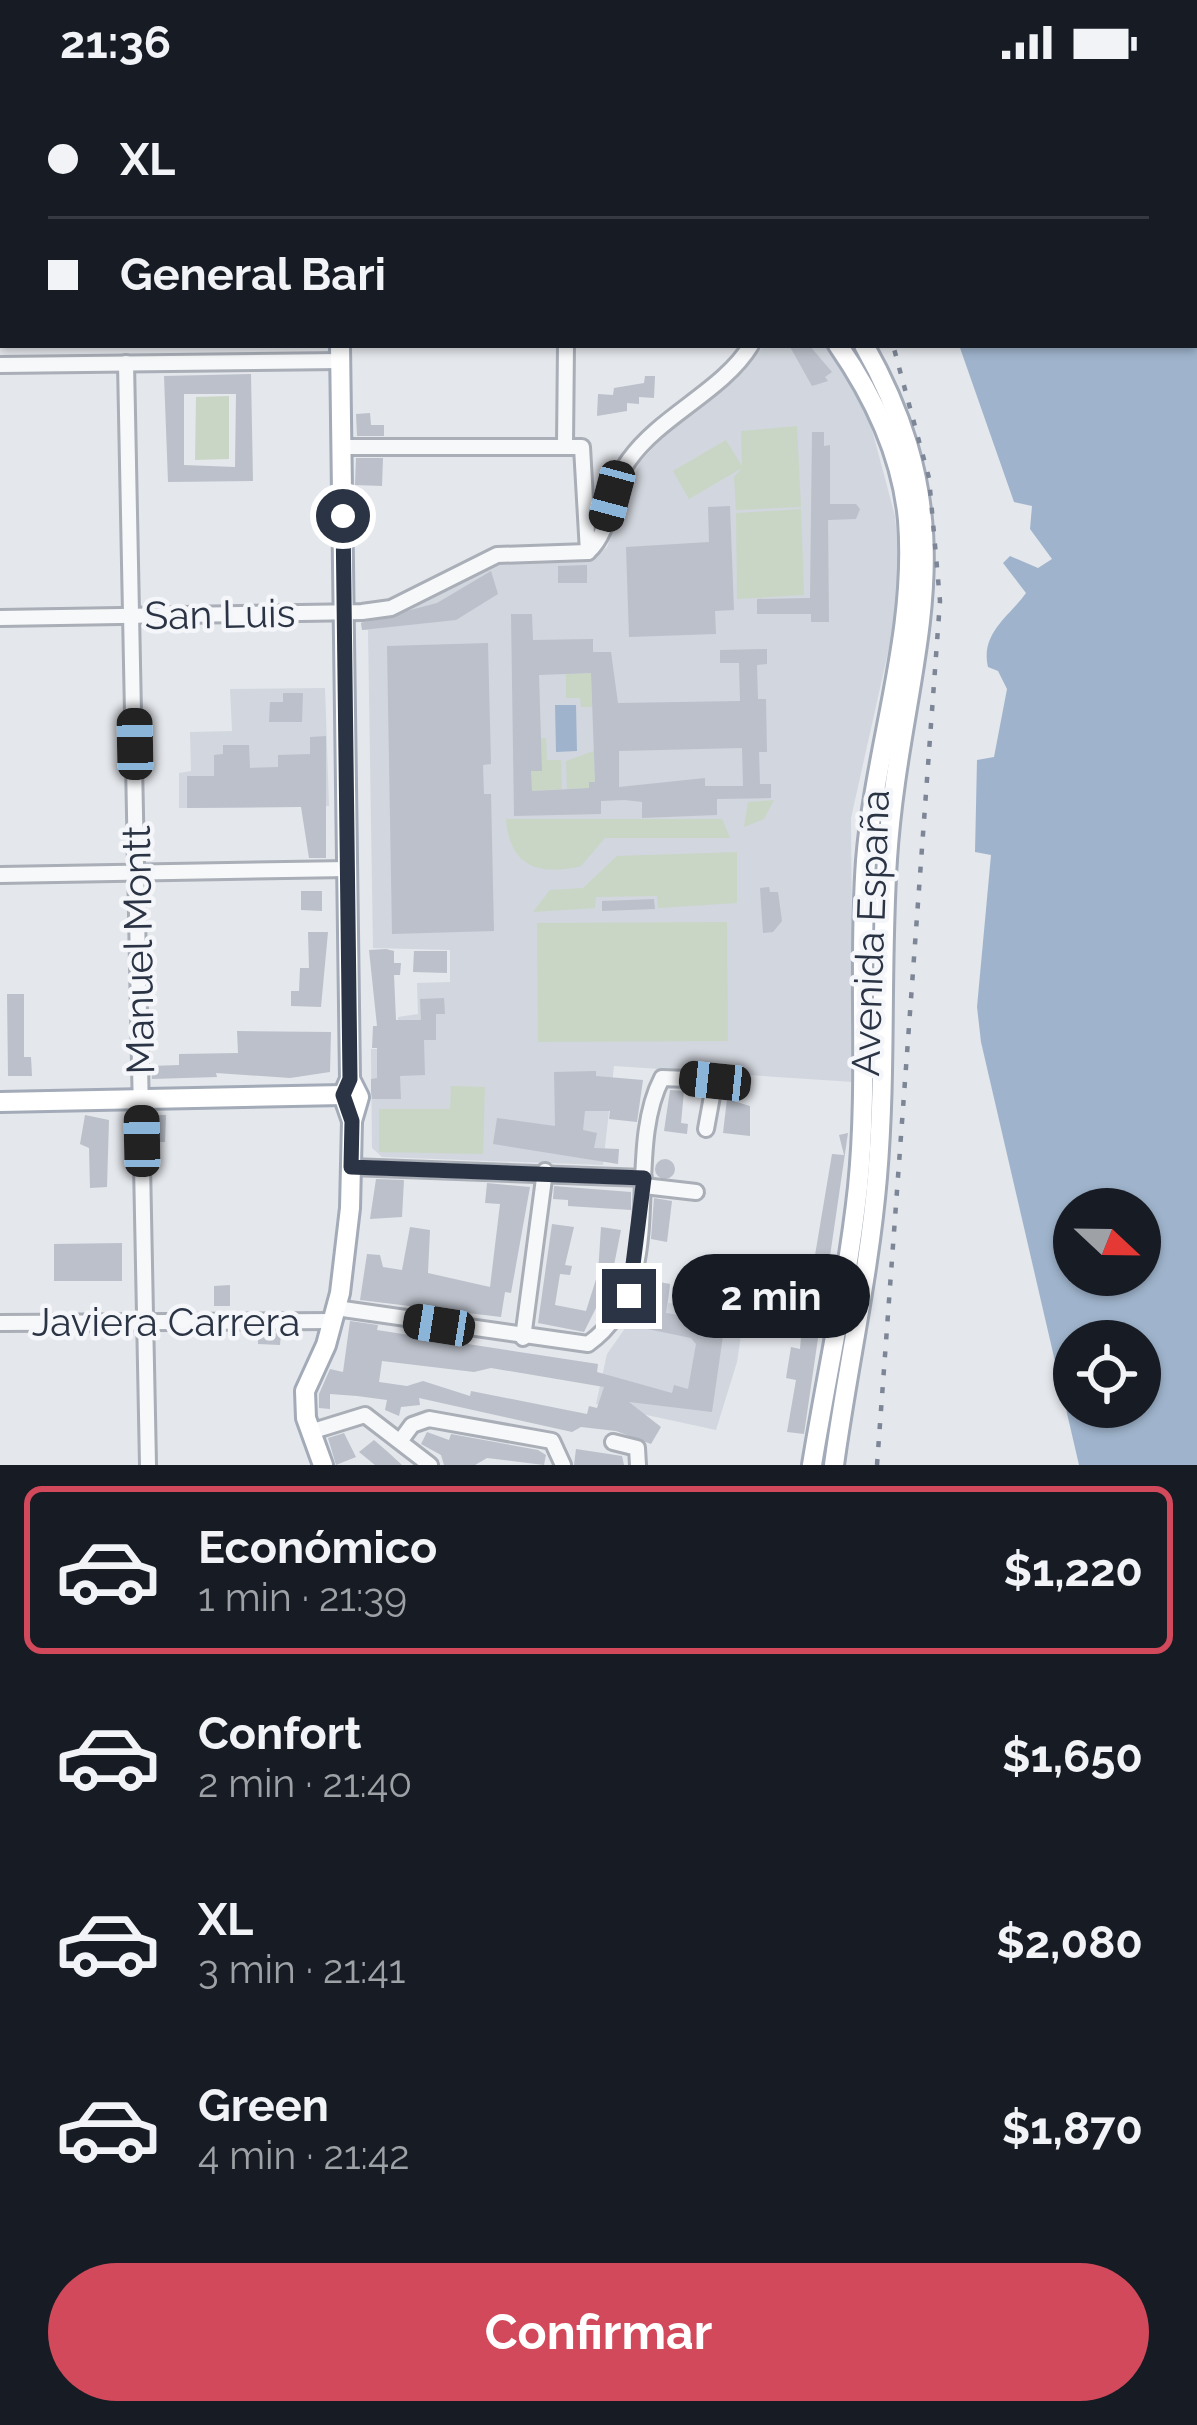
<!DOCTYPE html>
<html lang="es">
<meta charset="utf-8">
<style>
body{margin:0;font-family:Raleway,sans-serif;background:#20242c;color:#f1f3f6;height:100vh;display:flex;flex-direction:column;font-size:45px;white-space:nowrap}
*{box-sizing:border-box;margin:0}
p{font-size:39px;color:#9ea1a6}
.icon{flex:none;width:66px;height:66px;fill:none;stroke:currentColor;stroke-width:2;stroke-linecap:round;stroke-linejoin:round}
.map{position:relative;height:1381px;overflow:hidden}
.sheet{display:flex;flex-direction:column;background:#171b24;flex:1}
.sheet>*{flex:none}
.hud{position:absolute;left:0px;top:0px;width:1197px;height:264px;box-shadow:0 3px 9px #0004;display:grid;align-content:center;height:264px;padding:0 48px;background:#171b24}
.needle{width:78px;rotate:112deg}
.buttons{position:absolute;left:1053px;top:1104px;display:grid;gap:24px}
.buttons a{display:grid;place-items:center;width:108px;height:108px;border-radius:50%;background:#171b24;box-shadow:0 3px 9px #0004;font-size:60px}
.end{position:absolute;width:54px;height:54px;margin:-27px;border:15px solid #2b3445;background:#fff;box-shadow:0 0 0 6px #fff}
.from{border-radius:50%}
.bubble{position:absolute;height:84px;border-radius:42px;background:#171b24;box-shadow:0 3px 9px #0004;font-size:39px;font-weight:700;line-height:84px;text-align:center}
.car{position:absolute;width:36px;height:72px;margin:-36px -18px;border-radius:15px;box-shadow:0 0 9px 3px #0007;background:linear-gradient(#222 24%,#8ab4d8 0 40%,#222 0 76%,#8ab4d8 0 86%,#222 0)}
.hud b{display:flex;align-items:center;gap:42px;height:114px;font-size:45px}
.hud b+b{border-top:3px solid #363941}
.hud i{width:30px;height:30px;background:#f1f3f6}
ul{padding:21px 0 0;list-style:none}
li{display:flex;align-items:center;gap:36px;height:168px;margin:0 24px 18px;padding:0 24px;border:6px solid transparent;border-radius:18px}
li div{flex:1}
li b{display:block;font-size:45px}
li em{font-style:normal;font-weight:700}
li.on{border-color:#d1495b}
li>.icon{width:108px;height:108px;stroke-width:1.5}
.button{display:flex;gap:24px;margin-top:auto;padding:24px 48px}
.button a{flex:1;height:138px;border-radius:72px;background:#d1495b;color:#fff;font-size:48px;font-weight:700;line-height:138px;text-align:center}
.status{display:flex;justify-content:space-between;align-items:center;height:84px;padding:0 60px;background:#171b24;direction:ltr}
.status svg{height:33px;fill:currentColor}
.map>svg:first-child{display:block}
</style>
<div class="status"><b>21:36</b><svg viewBox="0 0 49 12"><path d="M0 12V9h3v3zM5 12V6h3v6zM10 12V3h3v9zM15 12V0h3v12zM26 1h20v11H26zM47 4h2v5h-2z"/></svg></div>
<div class="map">
<svg width="1197" height="1381" viewBox="0 0 1197 1381">
<rect width="100%" height="100%" fill="#e4e7ec"/>
<g fill="#d2d6de">
<path d="M766 261H829L863 312 895 432 900 485 895 537 851 734 853 998 614 982 603 1081 382 1073 372 1064 371 965H398V933L418 930 417 899 450 898V866L373 864 368 546H362L361 533 495 478 591 477 607 463 640 378 685 329Z"/>
<path d="M325 604 329 722 179 724V689L191 687 190 648 232 647 230 605Z"/>
<path d="M647 1196 670 1200 668 1219 744 1231 737 1278 716 1346 596 1320 607 1270 645 1216Z"/>
</g>
<g fill="#c9d6c5">
<path d="M229 312V375L195 376 196 313Z"/>
<path d="M797 342 801 423 736 426 734 393 742 384 689 415 673 387 726 356 742 382 741 347Z"/>
<path d="M801 425 804 511 737 515 736 429Z"/>
<path d="M591 589 592 623H581L580 614H566V590Z"/>
<path d="M541 654H546L547 676H561L562 705 532 707 531 687 542 686Z"/>
<path d="M594 667 595 698 589 704 567 705 566 677Z"/>
<path d="M774 716 764 735 744 743 748 718Z"/>
<path d="M506 735H722L730 754H605L581 782C538 793 509 781 506 735Z"/>
<path d="M737 768V819L658 824 657 812 596 813 595 824 533 828 550 806 583 804 617 772Z"/>
<path d="M727 838 728 957 538 958 537 839Z"/>
<path d="M451 1002 485 1003 483 1070 379 1068V1025H450Z"/>
</g>
<g fill="#9fb4cc" fill-rule="evenodd">
<path d="M890 0H1197V1381H1079L981 958 977 923 991 771 975 768 977 676 994 673 1007 605 998 587 988 583C980 549 1010 532 1026 509L1003 479 1010 472 1038 484 1052 475 1030 445 1032 422 1014 418 959 261H1194V3ZM1074 1125H1140V1191H1074ZM1074 1257H1140V1323H1074Z"/>
<path d="M555 621H576L577 667 556 668Z"/>
</g>
<g fill="none" stroke-linecap="round" stroke-linejoin="round">
<g stroke="#9fb4cc" stroke-width="4.5">
<path d="M74 1 75 0"/>
<path d="M0 47 3 50"/>
</g>
</g>
<g fill="#bbc0ca" fill-rule="evenodd">
<path d="M789 261H809L832 288 825 293 828 297 812 302Z"/>
<path d="M251 290 253 397 168 398 164 292ZM184 310H236L235 383 184 381Z"/>
<path d="M645 292H655L654 314 639 313V320L627 319V327L597 332 598 310 613 311 614 304 644 299Z"/>
<path d="M370 329 371 341H384V352H357L356 330Z"/>
<path d="M812 348H824V362L830 361V420H856L860 425 856 435 828 436 829 538H811V530H757V515L810 514Z"/>
<path d="M356 374H383L382 402 355 401Z"/>
<path d="M730 422 734 526 715 527 716 550 629 553 626 463 709 458 708 423Z"/>
<path d="M587 481V499H558V482Z"/>
<path d="M491 487 498 510 456 536 362 546 361 539 437 519Z"/>
<path d="M511 530H532L533 556 593 555V568H611L618 619 740 617 739 579H720V566L767 565V580L757 581 758 615H766L767 668H759L760 700H771V714L717 715V731L642 734V718L625 716 601 717V730L514 732ZM591 589 595 698H589V704L532 707 531 687H542L539 591ZM742 664 743 702H705V694L619 703V667Z"/>
<path d="M488 559 491 680 483 681 484 710H491L494 847 392 850 387 562Z"/>
<path d="M283 609H303L302 638H269L270 618H283Z"/>
<path d="M326 652V774H309L301 723 187 724V692H214V671L223 670V661H249L250 684 278 683V671L310 670V653Z"/>
<path d="M769 803 770 808H778L782 837 773 848 763 849 760 804Z"/>
<path d="M301 807H322V827L301 826Z"/>
<path d="M654 815 655 825 602 827V817Z"/>
<path d="M308 848H328L321 923 291 922V907H299L300 884H309Z"/>
<path d="M386 865 394 867V879H401L400 891H394L396 936H421L420 915 444 914 445 930H436V956H424L425 991 400 992 401 1015H372L371 1007V995L377 994V964H372L373 942H377L369 866Z"/>
<path d="M414 867H447V889L413 888Z"/>
<path d="M7 910H24V973H31L32 992H8Z"/>
<path d="M237 947 331 948 330 988 290 994 216 989 217 993 152 995 151 982 179 981V970L238 969Z"/>
<path d="M596 987V992L643 996 637 1038 609 1035 610 1027H585L583 1046 597 1049 594 1064 619 1065 618 1080 493 1060 497 1034 555 1042 554 988Z"/>
<path d="M670 1006 684 1007 681 1039 688 1040 687 1050 664 1047Z"/>
<path d="M727 1015 750 1022V1052L723 1049Z"/>
<path d="M85 1031 109 1036 107 1103 90 1104 89 1064 80 1060Z"/>
<path d="M152 1031H166L165 1058H153Z"/>
<path d="M848 1049 804 1350 787 1348 796 1296 786 1294 791 1263 800 1265 806 1194 811 1195 832 1070 844 1071 839 1051Z"/>
<circle cx="665" cy="1085" r="10"/>
<path d="M376 1095 404 1096 402 1133 370 1135Z"/>
<path d="M487 1099 530 1103 511 1209 505 1208 501 1233 360 1216 367 1170 380 1171 383 1183 402 1186 410 1143 430 1146 428 1189 490 1203 500 1120 485 1119Z"/>
<path d="M554 1102 631 1108V1126L568 1122V1116L553 1115Z"/>
<path d="M654 1114 672 1117 667 1158 651 1155Z"/>
<path d="M552 1140 574 1143 565 1181 572 1182 570 1191 560 1190 555 1221 586 1227 598 1189 601 1143 621 1146 605 1226 596 1224 584 1248 538 1239Z"/>
<path d="M122 1159V1197H54V1160Z"/>
<path d="M647 1196 670 1200 666 1229 725 1238 712 1328 629 1318 661 1343 651 1360 616 1347 581 1343 572 1348 419 1314 420 1321 401 1323 399 1332 385 1326 387 1316 357 1312 330 1310V1325L319 1324V1310L330 1285 343 1288 350 1237 378 1241 377 1246 598 1280 597 1288 672 1309 674 1301 688 1305 696 1260 691 1254 628 1241 645 1217ZM382 1277 474 1288 491 1284 604 1303 597 1324 589 1322 587 1330 471 1307 470 1312 423 1297 407 1302 379 1298Z"/>
<path d="M230 1201V1222H214V1202Z"/>
<path d="M258 1249H281L280 1261 258 1260Z"/>
<path d="M427 1348 449 1356 451 1350 538 1366 546 1371 544 1381 487 1374 475 1381H444L441 1371 421 1360Z"/>
<path d="M344 1349 356 1373 336 1381 328 1354Z"/>
<path d="M374 1356 389 1369 402 1381H375L359 1368Z"/>
<path d="M576 1365 622 1372 624 1381H574Z"/>
</g>
<g fill="none" stroke-linecap="round" stroke-linejoin="round">
<g stroke="#a9aeb7" stroke-width="20">
<g id="minor">
<path d="M112 3 117 0"/>
<path d="M0 177 3 176"/>
<path d="M126 279 148 1381"/>
<path d="M0 281 340 277"/>
<path d="M565 360 566 261"/>
<path d="M342 363H582L588 468"/>
<path d="M0 534 362 528 391 524 497 471 588 468C613 446 609 403 629 376 661 331 723 307 751 261"/>
<path d="M0 791 348 785"/>
<path d="M351 1083 644 1094"/>
<path d="M644 1102 696 1108"/>
<path d="M336 1224 588 1260C673 1199 621 1073 662 994L715 996 706 1045"/>
<path d="M0 1239 333 1237"/>
<path d="M523 1254 545 1087"/>
<path d="M310 1348 365 1331 430 1381"/>
<path d="M401 1356 412 1341 429 1335 552 1357 563 1381"/>
<path d="M613 1358 637 1364 638 1381"/>
</g>
</g>
<g stroke="#a3abb8" stroke-width="24">
<g id="major">
<path d="M162 0 169 3"/>
<path d="M352 0V3"/>
<path d="M383 0 385 3"/>
<path d="M677 0 680 3"/>
<path d="M126 3 127 0"/>
<path d="M595 3 598 0"/>
<path d="M340 261 350 995 343 1011 352 1037"/>
<path d="M0 1018 343 1011"/>
<path d="M323 1381 306 1334 305 1307 326 1261 340 1209 350 1124 352 1037 359 1013 350 995"/>
<path d="M812 1381C827 1289 848 1196 858 1103 869 995 858 886 866 777 875 662 917 552 908 436 902 372 874 313 838 261"/>
<path d="M834 1381C847 1285 869 1189 877 1093 886 987 880 881 887 775 900 576 975 457 864 261"/>
</g>
</g>
<use href="#minor" stroke="#f7f8fa" stroke-width="14"/>
<use href="#major" stroke="#fff" stroke-width="18"/>
<g stroke="#7d8696" stroke-width="4.5" stroke-dasharray="6 12" stroke-linecap="butt">
<path d="M825 0 826 3"/>
<path d="M877 1381 940 517 929 394 893 261"/>
</g>
</g>
<g fill="none" stroke-linecap="round" stroke-linejoin="round">
<path stroke="#2b3445" stroke-width="15" d="M343 432 350 995 343 1011 352 1037 351 1083 644 1094 629 1212"/>
</g>
<g text-anchor="middle" stroke-width="9" stroke-linejoin="round" paint-order="stroke">
<g font-size="39" fill="#2b3445" stroke="#f4f6f9">
<text transform="translate(220 530) rotate(-1)" y="14">San Luis</text>
<text transform="translate(870 849) rotate(-88)" y="14">Avenida España</text>
<text transform="translate(138 866) rotate(-91)" y="14">Manuel Montt</text>
<text x="166" y="1252">Javiera Carrera</text>
</g>
</g>
</svg>
<div class="buttons">
<a><svg class="needle" viewBox="-14 -14 28 28"><path d="M0-13l5 13h-10z" fill="#e53935"/><path d="M0 13l5-13h-10z" fill="#9ea1a6"/></svg></a>
<a><svg class="icon" aria-label="locate" viewBox="0 0 24 24"><circle cx="12" cy="12" r="6"/><path d="M12 2v4M12 18v4M2 12h4M18 12h4"/></svg></a>
</div>
<i class="end from" style="left:343px;top:432px"></i>
<i class="end" style="left:629px;top:1212px"></i>
<div class="bubble" style="left:672px;top:1170px;width:198px">2 min</div>
<i class="car" style="left:612px;top:412px;rotate:195deg"></i>
<i class="car" style="left:135px;top:660px;rotate:359deg"></i>
<i class="car" style="left:715px;top:997px;rotate:276deg"></i>
<i class="car" style="left:142px;top:1057px;rotate:359deg"></i>
<i class="car" style="left:439px;top:1241px;rotate:279deg"></i>
<div class="hud">
<b><i class="from"></i>XL</b>
<b><i></i>General Bari</b>
</div>
</div>
<section class="sheet">
<ul>
<li class="on"><svg class="icon" aria-label="car" viewBox="0 0 24 24"><path d="M5 17H2v-5l4-1 3-4h7l3 4 3 1v5h-3M9 17h6M6 11h13"/><circle cx="7" cy="17" r="2"/><circle cx="17" cy="17" r="2"/></svg><div><b>Económico</b><p>1 min · 21:39</p></div><em>$1,220</em></li>
<li><svg class="icon" aria-label="car" viewBox="0 0 24 24"><path d="M5 17H2v-5l4-1 3-4h7l3 4 3 1v5h-3M9 17h6M6 11h13"/><circle cx="7" cy="17" r="2"/><circle cx="17" cy="17" r="2"/></svg><div><b>Confort</b><p>2 min · 21:40</p></div><em>$1,650</em></li>
<li><svg class="icon" aria-label="car" viewBox="0 0 24 24"><path d="M5 17H2v-5l4-1 3-4h7l3 4 3 1v5h-3M9 17h6M6 11h13"/><circle cx="7" cy="17" r="2"/><circle cx="17" cy="17" r="2"/></svg><div><b>XL</b><p>3 min · 21:41</p></div><em>$2,080</em></li>
<li><svg class="icon" aria-label="car" viewBox="0 0 24 24"><path d="M5 17H2v-5l4-1 3-4h7l3 4 3 1v5h-3M9 17h6M6 11h13"/><circle cx="7" cy="17" r="2"/><circle cx="17" cy="17" r="2"/></svg><div><b>Green</b><p>4 min · 21:42</p></div><em>$1,870</em></li>
</ul>
<div class="button"><a>Confirmar</a></div>
</section>
